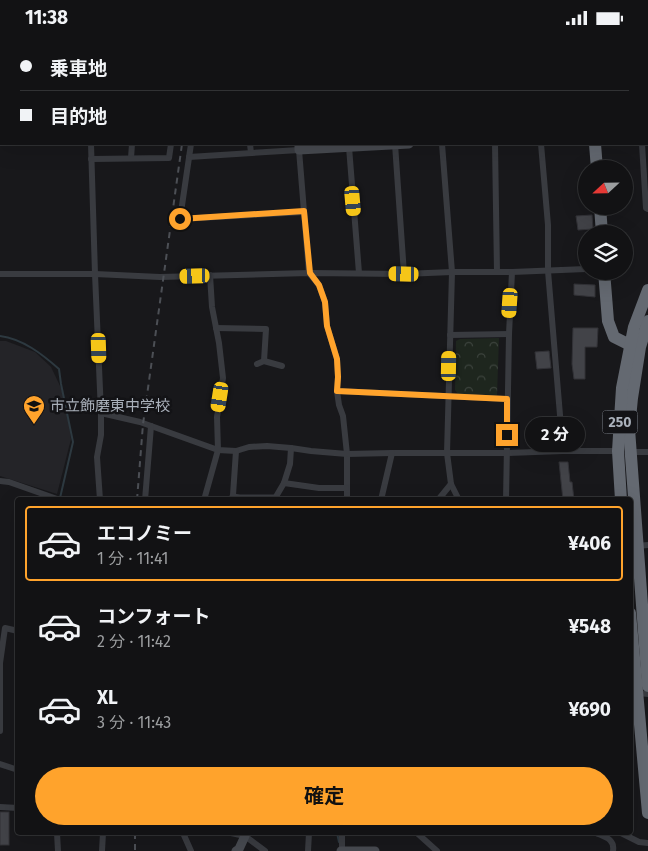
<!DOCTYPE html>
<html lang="ja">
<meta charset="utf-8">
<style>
body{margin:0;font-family:"Fira Sans","Noto Sans JP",sans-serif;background:#1b1b1d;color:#f1f3f6;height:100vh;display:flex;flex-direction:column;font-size:19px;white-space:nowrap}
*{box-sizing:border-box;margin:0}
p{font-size:16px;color:#9c9ea0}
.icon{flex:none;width:28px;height:28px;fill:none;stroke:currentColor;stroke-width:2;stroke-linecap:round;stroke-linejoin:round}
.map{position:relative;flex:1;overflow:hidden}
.details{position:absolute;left:15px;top:462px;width:618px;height:338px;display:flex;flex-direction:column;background:#121214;border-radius:5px;box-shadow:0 5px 20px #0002,0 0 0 1px #313234}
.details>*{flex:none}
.banner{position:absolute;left:0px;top:0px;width:649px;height:110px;box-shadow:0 5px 20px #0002,0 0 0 1px #313234;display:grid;align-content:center;height:110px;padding:0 20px;background:#121214}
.needle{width:32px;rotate:248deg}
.buttons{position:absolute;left:578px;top:125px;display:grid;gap:10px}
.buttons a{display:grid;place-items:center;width:55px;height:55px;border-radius:50%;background:#121214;box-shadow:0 5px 20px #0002,0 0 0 1px #313234;font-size:25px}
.end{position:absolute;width:22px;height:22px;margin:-11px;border:6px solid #ffa32c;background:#111;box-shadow:0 0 0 2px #111}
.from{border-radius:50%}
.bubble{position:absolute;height:35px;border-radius:18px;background:#121214;box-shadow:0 5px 20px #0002,0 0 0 1px #313234;font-size:16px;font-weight:700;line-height:35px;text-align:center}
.car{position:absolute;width:15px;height:30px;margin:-15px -8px;border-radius:6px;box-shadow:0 0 4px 1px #0007;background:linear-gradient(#f5c518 24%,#345 0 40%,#f5c518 0 76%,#345 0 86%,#f5c518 0)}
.banner b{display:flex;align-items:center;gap:18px;height:48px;font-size:19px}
.banner b+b{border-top:1px solid #313234}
.banner i{width:12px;height:12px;background:#f1f3f6}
ul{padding:9px 0 0;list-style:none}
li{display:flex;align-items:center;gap:15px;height:75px;margin:0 10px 8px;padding:0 10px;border:2px solid transparent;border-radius:5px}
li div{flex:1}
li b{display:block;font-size:19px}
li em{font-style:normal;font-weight:700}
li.selected{border-color:#ffa32c}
li>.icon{width:45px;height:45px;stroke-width:1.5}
.cta{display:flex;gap:10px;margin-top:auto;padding:10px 20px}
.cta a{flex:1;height:58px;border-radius:30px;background:#ffa32c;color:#111;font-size:20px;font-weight:700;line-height:58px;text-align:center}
.status{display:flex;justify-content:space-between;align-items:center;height:35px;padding:0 25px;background:#121214;direction:ltr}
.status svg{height:14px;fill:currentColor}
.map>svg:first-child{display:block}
</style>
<div class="status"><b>11:38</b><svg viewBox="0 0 49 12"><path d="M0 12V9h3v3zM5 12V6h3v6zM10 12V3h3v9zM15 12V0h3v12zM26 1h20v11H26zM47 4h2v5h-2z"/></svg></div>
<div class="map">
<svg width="648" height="816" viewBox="0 0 648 816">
<defs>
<pattern id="forest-crowns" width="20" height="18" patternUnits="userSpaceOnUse" patternTransform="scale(1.25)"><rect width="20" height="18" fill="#1e261e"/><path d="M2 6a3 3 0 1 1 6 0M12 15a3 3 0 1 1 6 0" fill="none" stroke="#3c433d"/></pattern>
</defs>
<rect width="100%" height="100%" fill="#18181b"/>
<path fill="#242428" d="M0 306H6L35 317 51 332 61 353 67 376 71 404 57 459 0 441Z"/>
<path fill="url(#forest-crowns)" d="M499 303 497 360 458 359 455 355 456 306 460 304Z"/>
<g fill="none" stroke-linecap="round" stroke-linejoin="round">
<g stroke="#2d3940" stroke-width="2">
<path d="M0 301C23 304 42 319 59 334L61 349 73 407 60 463"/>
<path d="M337 798 339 807"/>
</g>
</g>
<g fill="#424348" stroke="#323237">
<path d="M592 180 593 194 578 195 576 181Z"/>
<path d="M574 249 595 250V262L574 260Z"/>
<path d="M573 293H598L597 312H585V344H574L572 329Z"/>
<path d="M549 316 551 333 537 334 535 317Z"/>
<path d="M559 427H568L570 447H572L574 465H563Z"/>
<rect x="0" y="777" width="9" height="33"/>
</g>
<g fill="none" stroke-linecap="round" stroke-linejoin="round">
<path stroke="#393b40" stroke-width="3" d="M233 460 240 461H276"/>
<g stroke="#393b40" stroke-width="6">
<path d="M241 0V1"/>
<path d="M387 0V1"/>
<path d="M433 0V1"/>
<path d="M485 0V1"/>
<path d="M533 0V1"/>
<path d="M94 1V0"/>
<path d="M186 1V0"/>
<path d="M207 1V0"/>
<path d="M648 31V30"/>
<path d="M0 63H1"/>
<path d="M91 109 95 239 101 378V400L97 422 100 465"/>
<path d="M191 109 180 184 304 177"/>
<path d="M250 109 251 118"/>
<path d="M395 109 404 239"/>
<path d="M442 109 452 237 447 418 451 449 459 465"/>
<path d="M495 109 497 237"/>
<path d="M541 109 548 190V236L563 416"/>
<path d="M642 109 646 173 648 174"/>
<path d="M349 112 359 238"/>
<path d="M189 122 299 115 309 238 319 250 325 267 327 291 337 324 338 342 337 356 339 370 343 381 347 419V465"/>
<path d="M131 123 132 109"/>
<path d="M91 124 169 123 171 109"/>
<path d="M0 239H95L160 242 309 238 404 239 452 237H512L586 234"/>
<path d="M216 293 266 294 264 326"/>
<path d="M450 300 509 299"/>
<path d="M257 329 264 326 282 331"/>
<path d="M337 356 507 364"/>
<path d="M101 378 140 387 218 415 236 416 249 412 267 411 291 413 311 416 347 419 392 418H506L563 416H618"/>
<path d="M628 417H648"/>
<path d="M0 446 9 447 60 465"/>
<path d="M284 448 319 453H346"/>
<path d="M145 465 151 391"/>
<path d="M204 465 218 415 217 382 223 343 219 308 212 272 210 240"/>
<path d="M231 465 233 460 236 416"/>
<path d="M274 465 284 448 290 429 291 413"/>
<path d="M381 465 392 418"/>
<path d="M438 465 451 449"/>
<path d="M506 465 509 299 512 237"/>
<path d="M637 511 648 510"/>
<path d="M630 657 648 659"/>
<path d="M0 696V628L5 593 18 596"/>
<path d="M0 729 18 735"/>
<path d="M0 772 18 773"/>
<path d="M57 798 58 816"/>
<path d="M183 798 191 816"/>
<path d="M231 798 245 801 265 816"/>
<path d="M342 798V816"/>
<path d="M417 798 437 816"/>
<path d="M596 798C605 802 615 804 613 816"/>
<path d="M621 798 639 807 648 808"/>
<path d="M102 816 103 798"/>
<path d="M308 816 309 798"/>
</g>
<g stroke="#474a50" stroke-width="9">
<path d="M291 0V1"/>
<path d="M648 95V96"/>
<path d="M299 109V115L409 109"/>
<path d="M236 816 239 814 245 801"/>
<path d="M341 816H375"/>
</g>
<g stroke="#646971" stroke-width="12">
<path d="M586 0V1"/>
<path d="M595 109 597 134"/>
<path d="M600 171 602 199"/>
<path d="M604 236 608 286 614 302 630 310 637 311"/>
<path d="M648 286 640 312 632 363 629 394 648 651"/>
<path d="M621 465 618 416 622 353 634 292 648 255"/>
<path d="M630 578 648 778"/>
</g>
<g stroke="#4c4f55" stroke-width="2" stroke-dasharray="6 5" stroke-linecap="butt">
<path d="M197 1 198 0"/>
<path d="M137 465 143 389 182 109"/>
<path d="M135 798V816"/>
</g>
</g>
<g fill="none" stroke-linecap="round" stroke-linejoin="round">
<path stroke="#ffa32c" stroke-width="6" d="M180 184 304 176 310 238 319 250 325 267 327 291 337 324 338 342 337 356 507 364V400"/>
</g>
<defs>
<g id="school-pin" transform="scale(1.125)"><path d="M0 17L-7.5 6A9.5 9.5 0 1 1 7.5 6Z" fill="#ffa32c" stroke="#131316"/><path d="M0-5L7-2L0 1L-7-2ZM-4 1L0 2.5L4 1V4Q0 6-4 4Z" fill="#111"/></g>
</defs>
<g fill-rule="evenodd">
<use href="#school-pin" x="34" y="371"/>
</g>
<g text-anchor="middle" stroke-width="5" stroke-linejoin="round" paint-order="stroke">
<rect fill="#131316" stroke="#7d828a" stroke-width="1" x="602.5" y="375.5" width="35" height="23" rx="4"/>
<g font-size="14" font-weight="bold" fill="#aab1bb">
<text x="620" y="392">250</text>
</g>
<g font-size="15" fill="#aab1bb" stroke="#131316" text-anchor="start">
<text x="50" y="376">市立飾磨東中学校</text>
</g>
</g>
</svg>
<div class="buttons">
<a><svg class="needle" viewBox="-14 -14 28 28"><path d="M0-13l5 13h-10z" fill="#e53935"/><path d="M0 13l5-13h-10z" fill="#9c9ea0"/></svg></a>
<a><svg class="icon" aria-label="layers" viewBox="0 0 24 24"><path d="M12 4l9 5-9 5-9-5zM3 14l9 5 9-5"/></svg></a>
</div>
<i class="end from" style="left:180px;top:184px"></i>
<i class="end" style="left:507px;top:400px"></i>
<div class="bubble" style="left:525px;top:382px;width:60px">2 分</div>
<i class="car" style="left:353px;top:166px;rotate:175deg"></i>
<i class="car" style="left:404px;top:239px;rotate:271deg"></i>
<i class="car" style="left:195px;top:241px;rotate:268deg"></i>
<i class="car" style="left:510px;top:268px;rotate:184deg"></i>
<i class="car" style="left:99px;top:313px;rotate:178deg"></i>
<i class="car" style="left:449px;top:331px;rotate:1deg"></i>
<i class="car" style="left:220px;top:362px;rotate:189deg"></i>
<div class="banner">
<b><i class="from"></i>乗車地</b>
<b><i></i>目的地</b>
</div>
<section class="details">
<ul>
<li class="selected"><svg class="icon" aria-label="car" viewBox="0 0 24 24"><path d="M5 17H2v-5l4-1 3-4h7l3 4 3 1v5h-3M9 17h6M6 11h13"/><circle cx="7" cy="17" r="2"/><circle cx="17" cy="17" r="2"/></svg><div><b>エコノミー</b><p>1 分 · 11:41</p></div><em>¥406</em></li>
<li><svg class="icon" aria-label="car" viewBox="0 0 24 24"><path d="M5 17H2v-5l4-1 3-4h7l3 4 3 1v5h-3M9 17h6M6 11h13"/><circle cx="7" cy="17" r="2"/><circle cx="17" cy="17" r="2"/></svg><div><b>コンフォート</b><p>2 分 · 11:42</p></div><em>¥548</em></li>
<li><svg class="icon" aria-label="car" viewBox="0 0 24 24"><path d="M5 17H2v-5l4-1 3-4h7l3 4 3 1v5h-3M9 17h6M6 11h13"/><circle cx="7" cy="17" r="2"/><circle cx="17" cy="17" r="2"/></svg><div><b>XL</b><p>3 分 · 11:43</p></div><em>¥690</em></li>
</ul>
<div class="cta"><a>確定</a></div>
</section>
</div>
